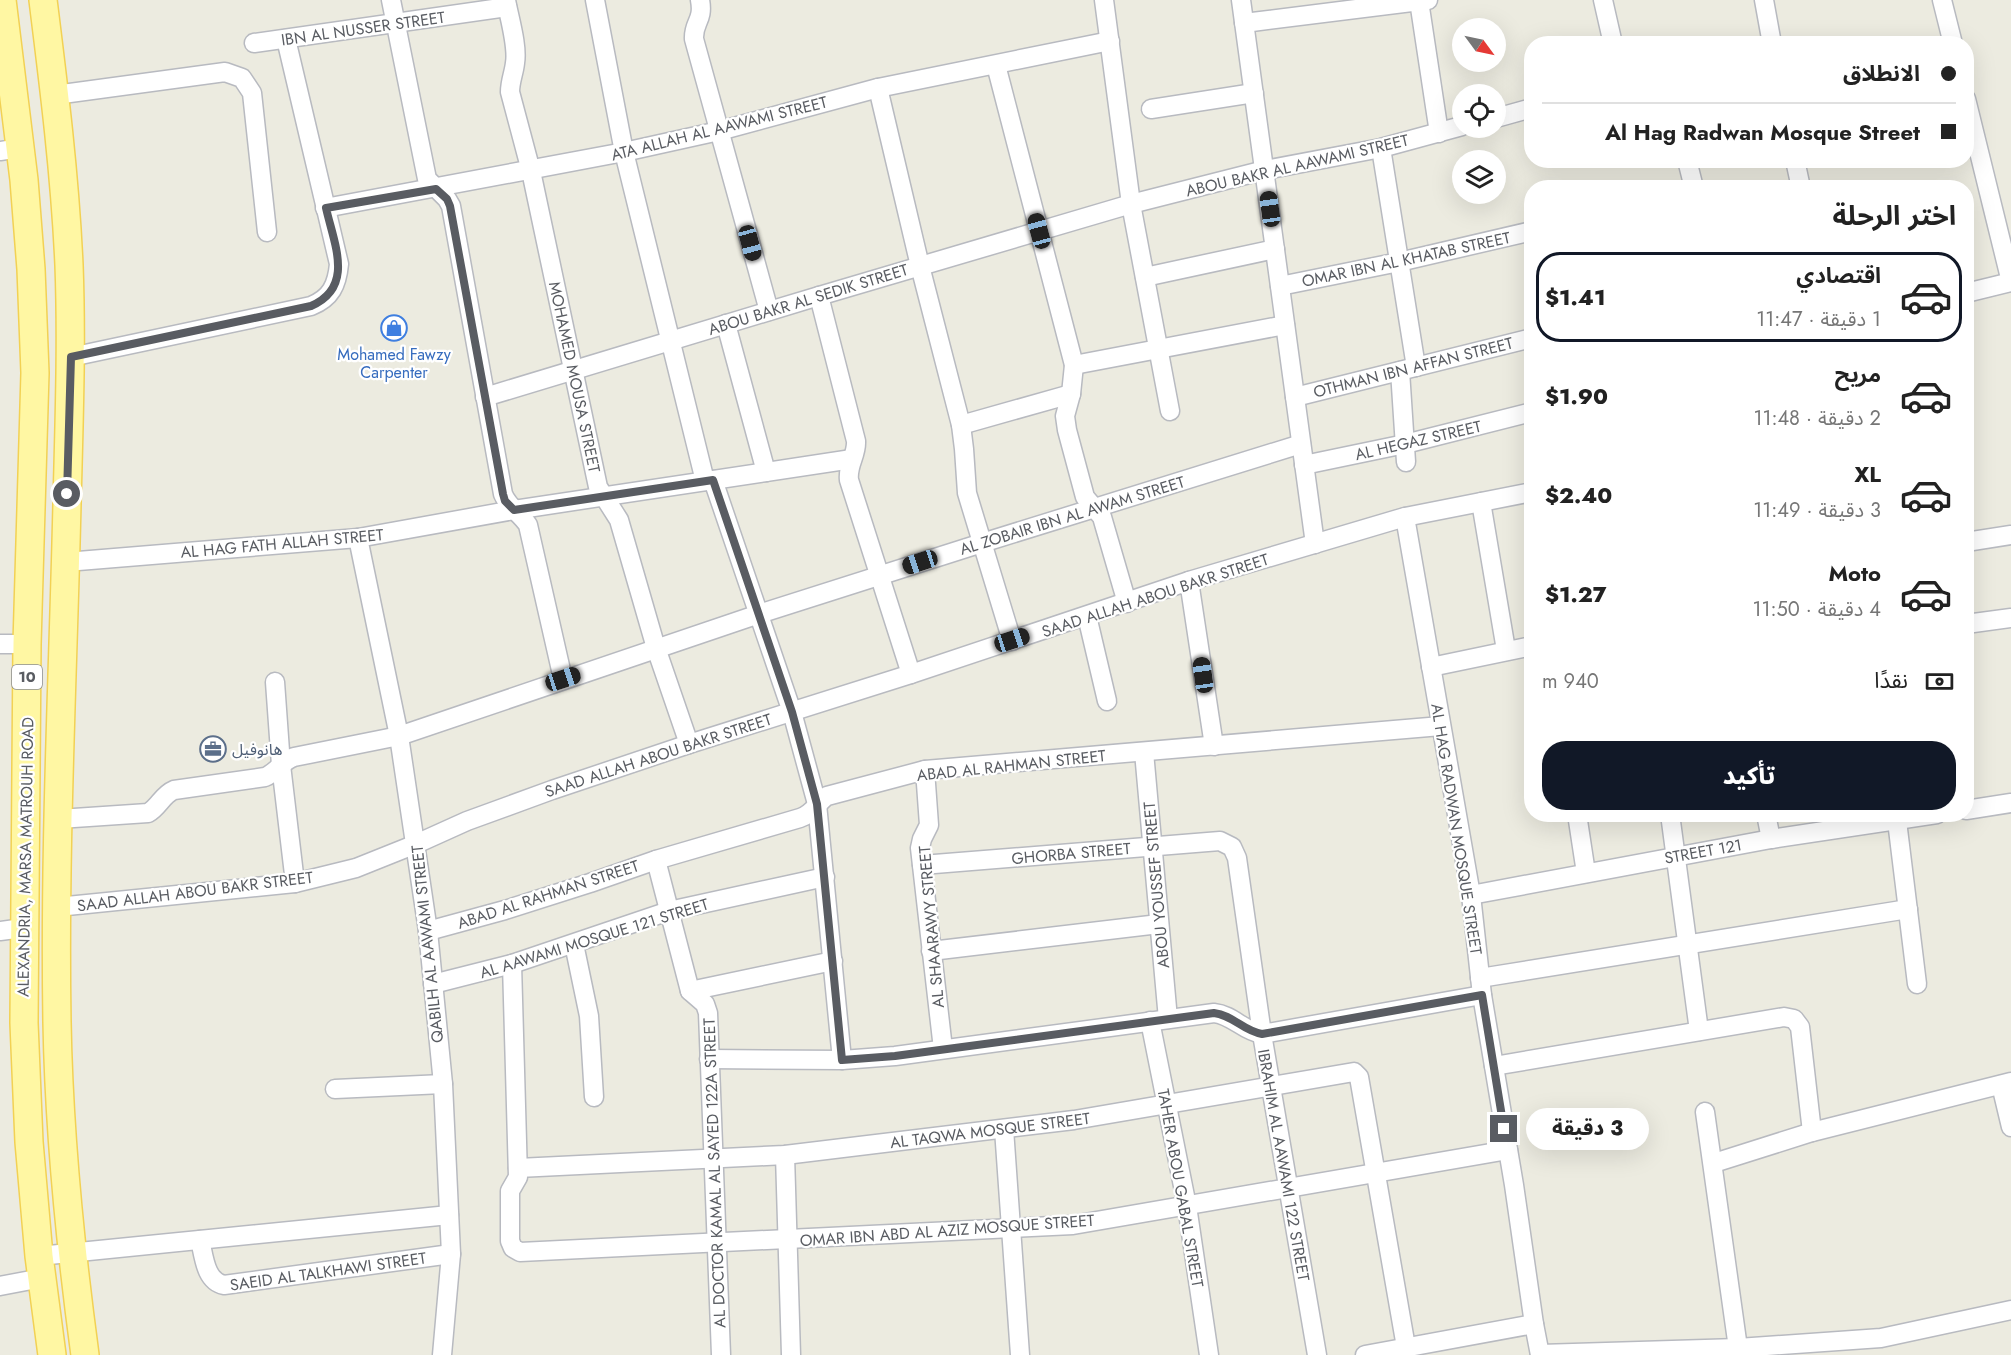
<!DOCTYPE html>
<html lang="ar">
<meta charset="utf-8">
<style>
body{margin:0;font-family:Jost,"Noto Sans Arabic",sans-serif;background:#f2f2f2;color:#222;direction:rtl;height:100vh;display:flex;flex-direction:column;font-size:22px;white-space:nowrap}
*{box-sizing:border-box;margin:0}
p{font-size:20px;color:#767676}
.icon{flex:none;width:33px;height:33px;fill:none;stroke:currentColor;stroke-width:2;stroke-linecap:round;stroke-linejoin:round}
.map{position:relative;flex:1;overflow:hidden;direction:ltr}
.drawer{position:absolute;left:1524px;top:180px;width:450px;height:642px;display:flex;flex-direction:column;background:#fff;border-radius:24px;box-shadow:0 6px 24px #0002;direction:rtl}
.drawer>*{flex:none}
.hud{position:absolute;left:1524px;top:36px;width:450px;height:132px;border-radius:24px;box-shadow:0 6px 24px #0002;direction:rtl;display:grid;align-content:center;height:132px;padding:0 18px;background:#fff}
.needle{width:39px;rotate:123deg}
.controls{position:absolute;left:1452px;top:18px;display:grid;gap:12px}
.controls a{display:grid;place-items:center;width:54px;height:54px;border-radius:50%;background:#fff;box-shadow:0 6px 24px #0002;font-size:30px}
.end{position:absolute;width:27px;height:27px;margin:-14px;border:8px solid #595c62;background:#fff;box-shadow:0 0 0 3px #fff}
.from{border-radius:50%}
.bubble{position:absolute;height:42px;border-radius:21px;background:#fff;box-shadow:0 6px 24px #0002;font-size:20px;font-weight:800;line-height:42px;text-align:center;direction:rtl}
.car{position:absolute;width:18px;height:36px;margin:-18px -9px;border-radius:8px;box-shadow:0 0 4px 2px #0007;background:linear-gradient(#222 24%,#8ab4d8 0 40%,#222 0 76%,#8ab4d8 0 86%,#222 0)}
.hud b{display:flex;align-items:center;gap:21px;height:57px;font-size:22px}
.hud b+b{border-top:2px solid #e0e0e0}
.hud i{width:15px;height:15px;background:#222}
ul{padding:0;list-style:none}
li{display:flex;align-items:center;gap:18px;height:90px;margin:0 12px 9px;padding:0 6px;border:3px solid transparent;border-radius:24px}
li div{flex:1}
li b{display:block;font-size:22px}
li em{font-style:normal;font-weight:800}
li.selected{border-color:#111827}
li>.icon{width:54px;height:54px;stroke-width:1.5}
h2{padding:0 18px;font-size:27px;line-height:72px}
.pay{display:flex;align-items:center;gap:15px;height:66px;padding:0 18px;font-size:22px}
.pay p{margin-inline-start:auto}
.primary-button{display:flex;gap:12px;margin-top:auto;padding:12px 18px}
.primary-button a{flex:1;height:69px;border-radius:24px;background:#111827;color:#fff;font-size:24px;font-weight:800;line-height:69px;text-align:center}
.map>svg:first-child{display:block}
</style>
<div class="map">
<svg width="2011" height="1355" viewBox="0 0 2011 1355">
<rect width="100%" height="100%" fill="#ecebe0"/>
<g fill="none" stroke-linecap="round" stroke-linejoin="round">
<g stroke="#b8bac0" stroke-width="21">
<g id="minor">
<path d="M391 0 427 179 447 199 451 206 503 494C508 507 520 513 528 525L563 679"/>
<path d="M506 0C509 17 518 46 515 63 514 73 510 81 510 92L531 171 598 487 619 520 656 648 689 744"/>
<path d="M595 0 624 152 705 481"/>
<path d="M700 0C704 21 693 22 694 39L769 311"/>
<path d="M1104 0 1131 204 1170 411"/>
<path d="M1241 0 1315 544"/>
<path d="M1603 0 1613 44"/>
<path d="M1764 0 1772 44"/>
<path d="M1942 0 1953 44"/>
<path d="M1419 1 1439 133"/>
<path d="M1244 23 1428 0"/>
<path d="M254 43 507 7"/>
<path d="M996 65 1074 365 1071 394 1065 416 1067 430 1085 497 1102 517 1127 603"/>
<path d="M878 88 920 266 961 425 964 449 967 493 1012 641"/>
<path d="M55 95 225 72 242 78 252 93 267 232"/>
<path d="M1966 99 2011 282"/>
<path d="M1151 109 1254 93"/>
<path d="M1496 118 1532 108"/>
<path d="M1381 148 1416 367"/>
<path d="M0 151 20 148"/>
<path d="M1687 160 1694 188"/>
<path d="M1795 160 1801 188"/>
<path d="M325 208 624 152 719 131 878 88 1110 41"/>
<path d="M1145 277 1275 249"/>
<path d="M1280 286 1399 262 1532 231"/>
<path d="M1966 293 2011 282"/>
<path d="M819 296 856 441C857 455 847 465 849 480L911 674"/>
<path d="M726 324 766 472"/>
<path d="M71 357 311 306C331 298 337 285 339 264L286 39"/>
<path d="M1074 365 1285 325"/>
<path d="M1400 371 1406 462"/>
<path d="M485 397 819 296 1131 204 1265 170 1381 148 1462 126"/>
<path d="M1295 397 1532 338"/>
<path d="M961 425 1071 394"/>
<path d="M1304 465 1405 444 1532 412"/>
<path d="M713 480 792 712 817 804 842 1060"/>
<path d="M1481 502 1506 650"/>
<path d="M1405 517 1471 895 1482 995 1514 1185 1534 1324 1540 1355"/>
<path d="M358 538 399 736 428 931 443 1084 451 1254 442 1355"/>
<path d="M1966 542 2011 535"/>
<path d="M66 562 358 538 514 510 852 459"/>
<path d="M1189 581 1214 746"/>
<path d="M1087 616 1107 701"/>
<path d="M1966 624 2011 618"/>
<path d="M0 644H27"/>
<path d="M1431 667 1532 646"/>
<path d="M275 682 281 765 295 883"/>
<path d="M1144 752 1168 1019"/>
<path d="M925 770 929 825 922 839 920 848 943 1049"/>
<path d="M1966 810 2011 803"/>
<path d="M1577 814 1586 873"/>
<path d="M1670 814 1699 1031"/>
<path d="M1766 814 1771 839"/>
<path d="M59 819 148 813C159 807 162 795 174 790L265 777C276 773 282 761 294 757L399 736 759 614 982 543 1301 444"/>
<path d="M1897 821 1917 984"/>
<path d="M656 860 690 991 705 1004 708 1013 721 1355"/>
<path d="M922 865 1220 841 1232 847 1237 858 1262 1034 1317 1355"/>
<path d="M1471 895 1771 839 1937 814"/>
<path d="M57 907 295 883 356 868 416 844 467 821 552 790 689 744 911 674 1189 581 1405 517 1532 492"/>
<path d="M0 931 23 928"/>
<path d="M428 931 505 910 590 883 656 860 800 818C813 814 817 803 827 796L925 770 1441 726"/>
<path d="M574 944 589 1016 594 1097"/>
<path d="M931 951 1159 924"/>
<path d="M512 964 518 1177 510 1191V1241L513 1248 520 1252 1073 1225 1508 1150"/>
<path d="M1480 978 1908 909"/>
<path d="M433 984 512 964 669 911 825 877"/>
<path d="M690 991 833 961"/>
<path d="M1150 1021 1187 1206 1209 1355"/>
<path d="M709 1059 842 1060 895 1056 1214 1013C1233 1015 1243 1031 1262 1034L1482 995"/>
<path d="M1494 1066 1784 1017 1794 1019 1800 1027 1812 1132"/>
<path d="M2001 1085 2011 1127"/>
<path d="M335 1089 443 1084"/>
<path d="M1705 1112 1738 1348"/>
<path d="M1004 1129 1020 1355"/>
<path d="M785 1155 791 1355"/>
<path d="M1714 1163 1812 1132 2011 1082"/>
<path d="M518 1168 785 1155 1074 1120 1354 1072 1359 1077 1406 1347"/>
<path d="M200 1240C204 1256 205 1281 224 1285L451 1254"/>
<path d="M39 1256 449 1215"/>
<path d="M0 1286 42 1278"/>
<path d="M1540 1354 1738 1348 1881 1338 2011 1310"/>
<path d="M1365 1355 1534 1324"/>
</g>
</g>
<g stroke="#f2d154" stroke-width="30">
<g id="primary">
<path d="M2 0 24 180 31 269 35 373 27 644 24 1023 29 1142 39 1256 52 1355"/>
<path d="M43 0C54 88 65 176 69 265 72 344 69 424 67 504 63 676 54 849 57 1022 59 1134 70 1244 85 1355"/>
</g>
</g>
<use href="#minor" stroke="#fff" stroke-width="18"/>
<use href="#primary" stroke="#fff7a3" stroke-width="27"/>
</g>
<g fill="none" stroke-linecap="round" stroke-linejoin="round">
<path stroke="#595c62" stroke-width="8" d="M67 494 71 357 311 306C355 287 334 244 326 208L436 189 447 199 450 206 503 494 505 501 514 510 713 480 792 712 817 804 842 1060 895 1056 1214 1013C1233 1015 1243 1031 1262 1034L1482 995 1504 1129"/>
</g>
<defs>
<g id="shop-ring" transform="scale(1.35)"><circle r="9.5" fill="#fff" stroke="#3f7fe0" stroke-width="1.5"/><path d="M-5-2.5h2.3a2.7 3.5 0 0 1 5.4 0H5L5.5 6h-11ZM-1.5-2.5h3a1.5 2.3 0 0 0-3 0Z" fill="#3f7fe0"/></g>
<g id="office-ring" transform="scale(1.35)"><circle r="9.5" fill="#fff" stroke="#5c6f8a" stroke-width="1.5"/><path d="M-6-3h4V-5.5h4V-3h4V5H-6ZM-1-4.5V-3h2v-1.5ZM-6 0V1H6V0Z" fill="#5c6f8a"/></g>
</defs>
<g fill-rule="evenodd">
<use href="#shop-ring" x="394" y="328"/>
<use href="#office-ring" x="213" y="749"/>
</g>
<g text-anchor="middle" stroke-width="4.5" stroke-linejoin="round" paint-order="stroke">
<rect fill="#fff" stroke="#8b8d91" stroke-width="1.5" x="12" y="665" width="30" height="24" rx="4.5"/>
<g font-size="15" font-weight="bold" fill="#595c62">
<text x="27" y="682">10</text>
</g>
<g font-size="16" fill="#595c62" stroke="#fff">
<text transform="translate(363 28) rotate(-8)" y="6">IBN AL NUSSER STREET</text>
<text transform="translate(719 128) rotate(-14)" y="6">ATA ALLAH AL AAWAMI STREET</text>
<text transform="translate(1297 165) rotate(-13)" y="6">ABOU BAKR AL AAWAMI STREET</text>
<text transform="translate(1406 259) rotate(-12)" y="6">OMAR IBN AL KHATAB STREET</text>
<text transform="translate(808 299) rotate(-17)" y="6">ABOU BAKR AL SEDIK STREET</text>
<text transform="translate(1413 367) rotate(-14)" y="6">OTHMAN IBN AFFAN STREET</text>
<text transform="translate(575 377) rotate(78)" y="6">MOHAMED MOUSA STREET</text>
<text transform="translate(1418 440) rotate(-13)" y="6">AL HEGAZ STREET</text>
<text transform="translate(1072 515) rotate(-17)" y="6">AL ZOBAIR IBN AL AWAM STREET</text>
<text transform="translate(282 543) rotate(-5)" y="6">AL HAG FATH ALLAH STREET</text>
<text transform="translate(1155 595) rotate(-18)" y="6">SAAD ALLAH ABOU BAKR STREET</text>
<text transform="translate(658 755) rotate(-18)" y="6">SAAD ALLAH ABOU BAKR STREET</text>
<text transform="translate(1011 765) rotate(-6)" y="6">ABAD AL RAHMAN STREET</text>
<text transform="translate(1457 829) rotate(81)" y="6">AL HAG RADWAN MOSQUE STREET</text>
<text transform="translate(1703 851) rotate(-10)" y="6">STREET 121</text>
<text transform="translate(1071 853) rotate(-5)" y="6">GHORBA STREET</text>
<text transform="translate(25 857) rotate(-89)" y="6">ALEXANDRIA, MARSA MATROUH ROAD</text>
<text transform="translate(1156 885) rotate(-95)" y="6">ABOU YOUSSEF STREET</text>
<text transform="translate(195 891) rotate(-7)" y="6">SAAD ALLAH ABOU BAKR STREET</text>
<text transform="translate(548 894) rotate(-18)" y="6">ABAD AL RAHMAN STREET</text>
<text transform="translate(931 927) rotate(-95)" y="6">AL SHAARAWY STREET</text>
<text transform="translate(594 938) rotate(-17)" y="6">AL AAWAMI MOSQUE 121 STREET</text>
<text transform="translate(427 944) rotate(-96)" y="6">QABILH AL AAWAMI STREET</text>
<text transform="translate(990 1130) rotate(-7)" y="6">AL TAQWA MOSQUE STREET</text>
<text transform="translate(1284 1165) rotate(80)" y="6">IBRAHIM AL AAWAMI 122 STREET</text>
<text transform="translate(714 1173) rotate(-92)" y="6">AL DOCTOR KAMAL AL SAYED 122A STREET</text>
<text transform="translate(1181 1188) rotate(80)" y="6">TAHER ABOU GABAL STREET</text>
<text transform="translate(947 1230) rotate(-4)" y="6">OMAR IBN ABD AL AZIZ MOSQUE STREET</text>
<text transform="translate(328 1271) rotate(-8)" y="6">SAEID AL TALKHAWI STREET</text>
</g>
<g font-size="16" fill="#366cbe" stroke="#fff">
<text x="394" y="360">Mohamed Fawzy<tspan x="394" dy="18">Carpenter</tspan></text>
</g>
<g font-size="16" fill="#4e5e75" stroke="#fff" text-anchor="start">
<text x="232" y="755">هانوفيل</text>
</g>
</g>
</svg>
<div class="controls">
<a><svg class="needle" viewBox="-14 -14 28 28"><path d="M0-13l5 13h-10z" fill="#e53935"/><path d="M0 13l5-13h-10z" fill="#767676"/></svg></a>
<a><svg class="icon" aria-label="locate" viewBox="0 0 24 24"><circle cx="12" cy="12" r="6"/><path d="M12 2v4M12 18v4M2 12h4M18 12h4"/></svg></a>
<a><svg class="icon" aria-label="layers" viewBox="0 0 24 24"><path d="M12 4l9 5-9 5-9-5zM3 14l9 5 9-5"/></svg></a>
</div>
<i class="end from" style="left:67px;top:494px"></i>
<i class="end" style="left:1504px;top:1129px"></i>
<div class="bubble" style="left:1526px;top:1108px;width:123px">3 دقيقة</div>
<i class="car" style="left:1270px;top:209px;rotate:352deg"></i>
<i class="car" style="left:1039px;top:231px;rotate:345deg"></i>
<i class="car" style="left:750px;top:243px;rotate:165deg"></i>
<i class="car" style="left:920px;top:562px;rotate:252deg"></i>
<i class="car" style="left:1012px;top:640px;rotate:72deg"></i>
<i class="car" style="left:1203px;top:675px;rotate:352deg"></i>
<i class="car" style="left:563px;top:679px;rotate:72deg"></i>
<div class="hud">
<b><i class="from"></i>الانطلاق</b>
<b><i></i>Al Hag Radwan Mosque Street</b>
</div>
<section class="drawer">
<h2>اختر الرحلة</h2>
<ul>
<li class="selected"><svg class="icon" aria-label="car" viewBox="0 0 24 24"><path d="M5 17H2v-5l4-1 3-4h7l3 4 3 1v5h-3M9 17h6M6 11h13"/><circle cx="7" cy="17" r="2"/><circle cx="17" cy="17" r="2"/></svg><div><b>اقتصادي</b><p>1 دقيقة · 11:47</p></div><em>$1.41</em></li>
<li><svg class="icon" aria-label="car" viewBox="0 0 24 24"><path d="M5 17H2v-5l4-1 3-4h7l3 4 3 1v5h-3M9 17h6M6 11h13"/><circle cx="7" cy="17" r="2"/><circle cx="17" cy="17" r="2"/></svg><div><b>مريح</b><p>2 دقيقة · 11:48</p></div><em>$1.90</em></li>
<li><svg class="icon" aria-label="car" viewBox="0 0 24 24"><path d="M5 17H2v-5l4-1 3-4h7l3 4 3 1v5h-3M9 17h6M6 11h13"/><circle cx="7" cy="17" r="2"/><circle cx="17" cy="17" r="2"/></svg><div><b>XL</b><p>3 دقيقة · 11:49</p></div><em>$2.40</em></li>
<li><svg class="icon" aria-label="car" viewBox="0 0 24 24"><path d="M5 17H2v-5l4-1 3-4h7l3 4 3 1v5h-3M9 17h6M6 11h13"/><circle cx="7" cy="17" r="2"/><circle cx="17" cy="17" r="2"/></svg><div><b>Moto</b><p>4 دقيقة · 11:50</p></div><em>$1.27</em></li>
</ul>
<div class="pay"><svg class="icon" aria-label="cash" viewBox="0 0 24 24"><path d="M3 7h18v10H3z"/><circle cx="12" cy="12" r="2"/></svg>نقدًا<p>940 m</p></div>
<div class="primary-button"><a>تأكيد</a></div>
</section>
</div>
